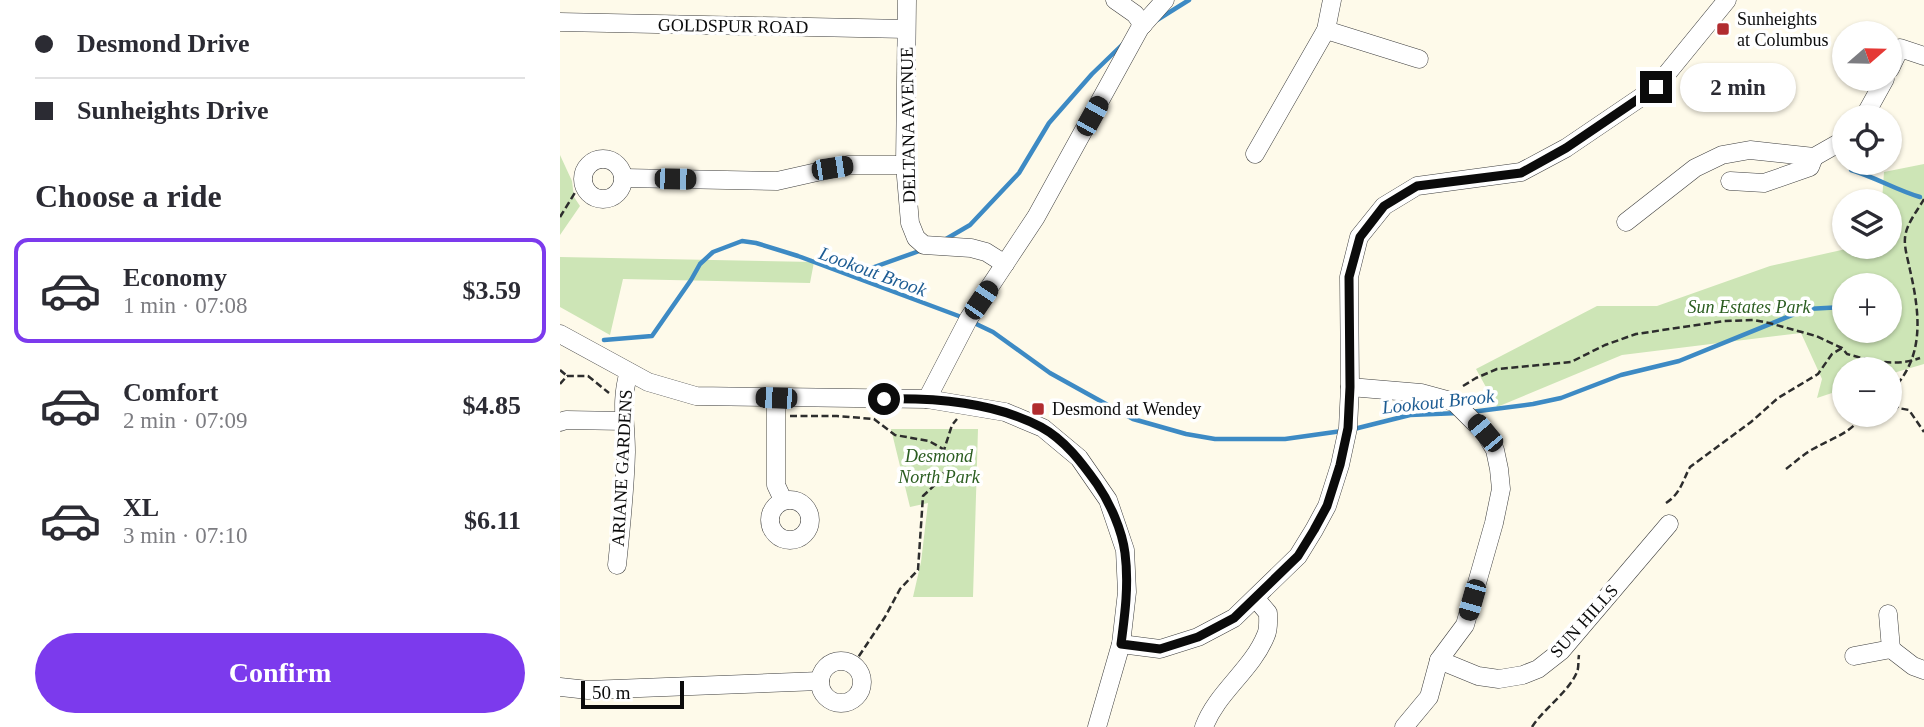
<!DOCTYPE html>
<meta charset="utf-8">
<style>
body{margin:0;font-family:Georgia,serif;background:#f2f2f3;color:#2b2b33;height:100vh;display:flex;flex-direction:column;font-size:26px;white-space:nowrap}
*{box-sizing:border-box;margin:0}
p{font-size:23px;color:#7c7c81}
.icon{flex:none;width:38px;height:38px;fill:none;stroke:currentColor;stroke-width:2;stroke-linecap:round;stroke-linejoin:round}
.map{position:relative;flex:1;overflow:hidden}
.drawer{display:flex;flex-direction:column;background:#fff;width:560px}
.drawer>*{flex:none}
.guide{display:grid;align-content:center;height:154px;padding:0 35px;background:#fff}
.needle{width:46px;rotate:70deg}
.controls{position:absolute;left:1272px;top:21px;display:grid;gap:14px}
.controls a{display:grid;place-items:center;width:70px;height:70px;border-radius:50%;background:#fff;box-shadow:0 2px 5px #0004;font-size:35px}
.scale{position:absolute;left:21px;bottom:18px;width:103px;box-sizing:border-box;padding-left:7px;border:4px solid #0b0b0b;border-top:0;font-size:19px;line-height:24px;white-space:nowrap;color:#0b0b0b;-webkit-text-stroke:5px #fff;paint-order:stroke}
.end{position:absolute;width:32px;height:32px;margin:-16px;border:9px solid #0b0b0b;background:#fff;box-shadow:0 0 0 4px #fff}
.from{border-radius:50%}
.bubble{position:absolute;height:49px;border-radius:24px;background:#fff;box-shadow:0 2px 5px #0004;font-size:23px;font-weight:700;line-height:49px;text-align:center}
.car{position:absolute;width:21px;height:42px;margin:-21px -10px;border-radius:9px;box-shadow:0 0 5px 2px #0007;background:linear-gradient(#222 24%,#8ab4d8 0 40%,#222 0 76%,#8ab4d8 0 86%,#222 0)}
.guide b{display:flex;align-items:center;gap:24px;height:66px;font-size:26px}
.guide b+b{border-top:2px solid #e1e1e2}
.guide i{width:18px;height:18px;background:#2b2b33}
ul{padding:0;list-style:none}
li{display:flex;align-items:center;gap:21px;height:105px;margin:0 14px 10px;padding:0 21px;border:4px solid transparent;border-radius:14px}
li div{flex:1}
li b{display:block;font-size:26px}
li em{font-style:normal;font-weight:700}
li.selected{border-color:#7c3aed}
li>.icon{width:63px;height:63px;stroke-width:1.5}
h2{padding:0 35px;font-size:32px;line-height:84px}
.primary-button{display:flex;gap:14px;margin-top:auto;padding:14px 35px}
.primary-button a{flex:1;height:80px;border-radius:42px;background:#7c3aed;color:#fff;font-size:28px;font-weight:700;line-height:80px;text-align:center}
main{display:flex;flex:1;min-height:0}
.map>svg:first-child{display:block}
</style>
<main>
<section class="drawer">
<div class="guide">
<b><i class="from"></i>Desmond Drive</b>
<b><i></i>Sunheights Drive</b>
</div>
<h2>Choose a ride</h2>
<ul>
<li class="selected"><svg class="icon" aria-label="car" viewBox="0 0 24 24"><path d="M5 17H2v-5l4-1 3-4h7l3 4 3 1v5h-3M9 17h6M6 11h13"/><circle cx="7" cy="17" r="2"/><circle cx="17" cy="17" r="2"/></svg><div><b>Economy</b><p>1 min · 07:08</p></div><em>$3.59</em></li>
<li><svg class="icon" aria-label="car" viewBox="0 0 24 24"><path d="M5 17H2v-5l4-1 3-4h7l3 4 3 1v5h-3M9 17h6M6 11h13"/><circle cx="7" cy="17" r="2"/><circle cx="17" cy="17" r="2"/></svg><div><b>Comfort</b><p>2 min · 07:09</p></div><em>$4.85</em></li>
<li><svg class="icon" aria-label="car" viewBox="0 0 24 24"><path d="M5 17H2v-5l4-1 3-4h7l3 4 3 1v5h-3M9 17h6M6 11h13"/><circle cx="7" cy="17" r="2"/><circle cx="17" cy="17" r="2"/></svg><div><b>XL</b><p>3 min · 07:10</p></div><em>$6.11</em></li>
</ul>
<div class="primary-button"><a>Confirm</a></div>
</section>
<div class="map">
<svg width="1364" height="727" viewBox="0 0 1364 727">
<rect width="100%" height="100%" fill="#fefaea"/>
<g fill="#cde5b6" fill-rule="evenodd">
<path d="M0 155 12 181 14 197 20 206 0 235Z"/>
<path d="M1364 164V364L1330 374V369H1284V389L1257 398 1262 379 1241 333 1062 355 937 407 916 369 1037 306H1097L1210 266 1295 247H1330V201H1322L1324 172ZM1284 285H1330V331H1284Z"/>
<path d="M0 257 254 262 250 283 63 279 50 335 0 307Z"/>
<path d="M331 429H418L413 597H353L361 562 368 503 350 507Z"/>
</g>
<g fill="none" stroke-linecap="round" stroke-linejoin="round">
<g stroke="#3d8ac4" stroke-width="4.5">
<path d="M597 20 629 0"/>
<path d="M1291 170C1315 177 1336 190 1360 197"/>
<path d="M386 239 410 225 459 173 489 123 532 74 562 45"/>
<path d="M292 275 362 250"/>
<path d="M412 322 433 332 490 373 573 419 626 434 655 439H725L782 431"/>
<path d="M44 340 92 336 131 280 140 264 153 252 182 241 196 243 238 256 404 318"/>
<path d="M911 412 973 404 1001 398 1061 375 1119 361 1247 309 1284 307"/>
<path d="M794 429 850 415 899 413"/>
</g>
<g stroke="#3e3e3e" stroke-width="19">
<g id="minor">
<path d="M347 0 345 165 350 223 356 238 364 245 411 248 426 252 445 264"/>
<path d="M555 0 575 14 583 25"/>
<path d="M0 22 346 29"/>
<path d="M766 30 859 59"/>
<path d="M1330 69 1340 48 1364 56"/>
<path d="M1304 117 1325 79"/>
<path d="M695 154 766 30 772 0"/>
<circle cx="43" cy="179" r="20"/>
<path d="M64 178 217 181 288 165H345"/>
<path d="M1170 181 1204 183 1250 167 1254 157"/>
<path d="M1066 222 1135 168 1162 155 1190 150 1254 157 1284 140"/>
<path d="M0 334 88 382 136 396 367 399 445 412 483 428 519 458 548 500 565 550 567 592 561 644 537 727"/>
<path d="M790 387 861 393 894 402 925 433 935 450 939 469 941 489 934 523 905 625 879 660 869 697 844 727"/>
<path d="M216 398V485L223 500"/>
<path d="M367 399 409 318 476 217 580 28 605 0"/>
<path d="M0 422 6 420 64 421"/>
<circle cx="230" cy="520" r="20"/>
<path d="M57 565C61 528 65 490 66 452 66 423 60 401 69 372"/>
<path d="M561 644 600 649 638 637 674 618 738 556 754 530 767 506 780 465 788 428 790 387 789 277 799 237 824 206 857 186 961 172 1006 148 1096 87 1167 0"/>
<path d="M1331 649 1353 666 1364 670"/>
<path d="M1294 656 1331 649 1328 614"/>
<path d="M879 660 918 676 939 679 963 675 978 669 1001 651 1109 524"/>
<circle cx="281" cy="682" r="21"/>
<path d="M0 687 28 690 260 681"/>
<path d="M644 727C657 692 692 670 706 635 709 629 708 620 708 613L696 599"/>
</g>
</g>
<g stroke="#2d2d2d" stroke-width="2.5" stroke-dasharray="7 3.5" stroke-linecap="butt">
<path d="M0 217 16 191"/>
<path d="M0 370 7 376"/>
<path d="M0 384 7 376H28L49 393"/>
<path d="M903 386 916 378 937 369 1011 362 1045 345 1076 334 1164 321 1194 320 1209 323 1256 336 1282 348 1287 354C1312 361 1335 367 1360 358"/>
<path d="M1330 392C1364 359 1361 318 1350 270 1348 260 1344 247 1345 238 1346 224 1358 210 1364 199"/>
<path d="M1331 392 1338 408 1349 410 1364 432"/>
<path d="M230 416H277L314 419 335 435 369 441 383 449"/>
<path d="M1226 469C1235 462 1244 454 1253 449 1276 436 1286 436 1304 415"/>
<path d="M1106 503C1121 493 1122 482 1130 467L1191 422 1218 398 1258 374 1272 354 1282 348"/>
<path d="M293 665 325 617 340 589 358 570 363 496 379 481 387 467 384 450 392 425 397 419"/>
<path d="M972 727C984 708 1008 693 1017 672 1019 668 1018 660 1019 655"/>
</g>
<use href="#minor" stroke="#fff" stroke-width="18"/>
</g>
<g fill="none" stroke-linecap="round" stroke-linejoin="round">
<path stroke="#0b0b0b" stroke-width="9" d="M324 399C376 398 434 402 481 427 505 440 522 463 537 484 550 503 562 530 565 553 569 584 565 614 561 644L600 649 638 637 674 618 738 556 754 530 767 506 780 465 788 428 790 387 789 277 800 237 824 206 857 186 961 173 1006 148 1096 87"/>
</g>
<g fill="#b12c2f" stroke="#fff" stroke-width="2.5">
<rect x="1156" y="22" width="14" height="14" rx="3.5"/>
<rect x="471" y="402" width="14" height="14" rx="3.5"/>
</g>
<g text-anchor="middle" stroke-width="7" stroke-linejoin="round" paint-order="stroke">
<g font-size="18" fill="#0b0b0b" stroke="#fff" text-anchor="start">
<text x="1177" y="25">Sunheights<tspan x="1177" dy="21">at Columbus</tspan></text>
<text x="492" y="415">Desmond at Wendey</text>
</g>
<g font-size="18" fill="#0b0b0b" stroke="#fff">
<text transform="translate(173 26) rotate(1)" y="6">GOLDSPUR ROAD</text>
<text transform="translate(348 125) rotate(-91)" y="6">DELTANA AVENUE</text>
<text transform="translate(62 468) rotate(-87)" y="6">ARIANE GARDENS</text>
<text transform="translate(1024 621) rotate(-48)" y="6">SUN HILLS</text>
</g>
<g font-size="18" font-style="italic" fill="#2b5d20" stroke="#fff">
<text x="1189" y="313">Sun Estates Park</text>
<text x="379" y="462">Desmond<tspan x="379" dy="21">North Park</tspan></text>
</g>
<g font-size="19" font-style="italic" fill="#1d5c93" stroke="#fff">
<text transform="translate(313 271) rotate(20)" y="7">Lookout Brook</text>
<text transform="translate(878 401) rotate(-6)" y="7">Lookout Brook</text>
</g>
</g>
</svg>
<div class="controls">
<a><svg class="needle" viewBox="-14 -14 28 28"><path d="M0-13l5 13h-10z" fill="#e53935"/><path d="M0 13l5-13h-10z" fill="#7c7c81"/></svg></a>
<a><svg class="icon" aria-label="locate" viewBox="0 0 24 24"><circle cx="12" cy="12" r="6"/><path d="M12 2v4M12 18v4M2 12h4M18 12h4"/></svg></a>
<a><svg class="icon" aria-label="layers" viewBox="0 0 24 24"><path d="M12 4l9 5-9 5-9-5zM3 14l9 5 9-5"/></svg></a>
<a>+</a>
<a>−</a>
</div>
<div class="scale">50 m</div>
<i class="end from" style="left:324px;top:399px"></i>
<i class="end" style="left:1096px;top:87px"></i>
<div class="bubble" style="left:1120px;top:63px;width:116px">2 min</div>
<i class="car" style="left:532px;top:116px;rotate:29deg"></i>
<i class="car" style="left:272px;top:168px;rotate:81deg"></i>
<i class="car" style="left:115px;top:179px;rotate:91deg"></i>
<i class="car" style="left:421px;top:300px;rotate:34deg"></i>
<i class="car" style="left:216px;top:398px;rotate:272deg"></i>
<i class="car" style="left:925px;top:433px;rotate:320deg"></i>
<i class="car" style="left:912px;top:600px;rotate:196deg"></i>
</div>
</main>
